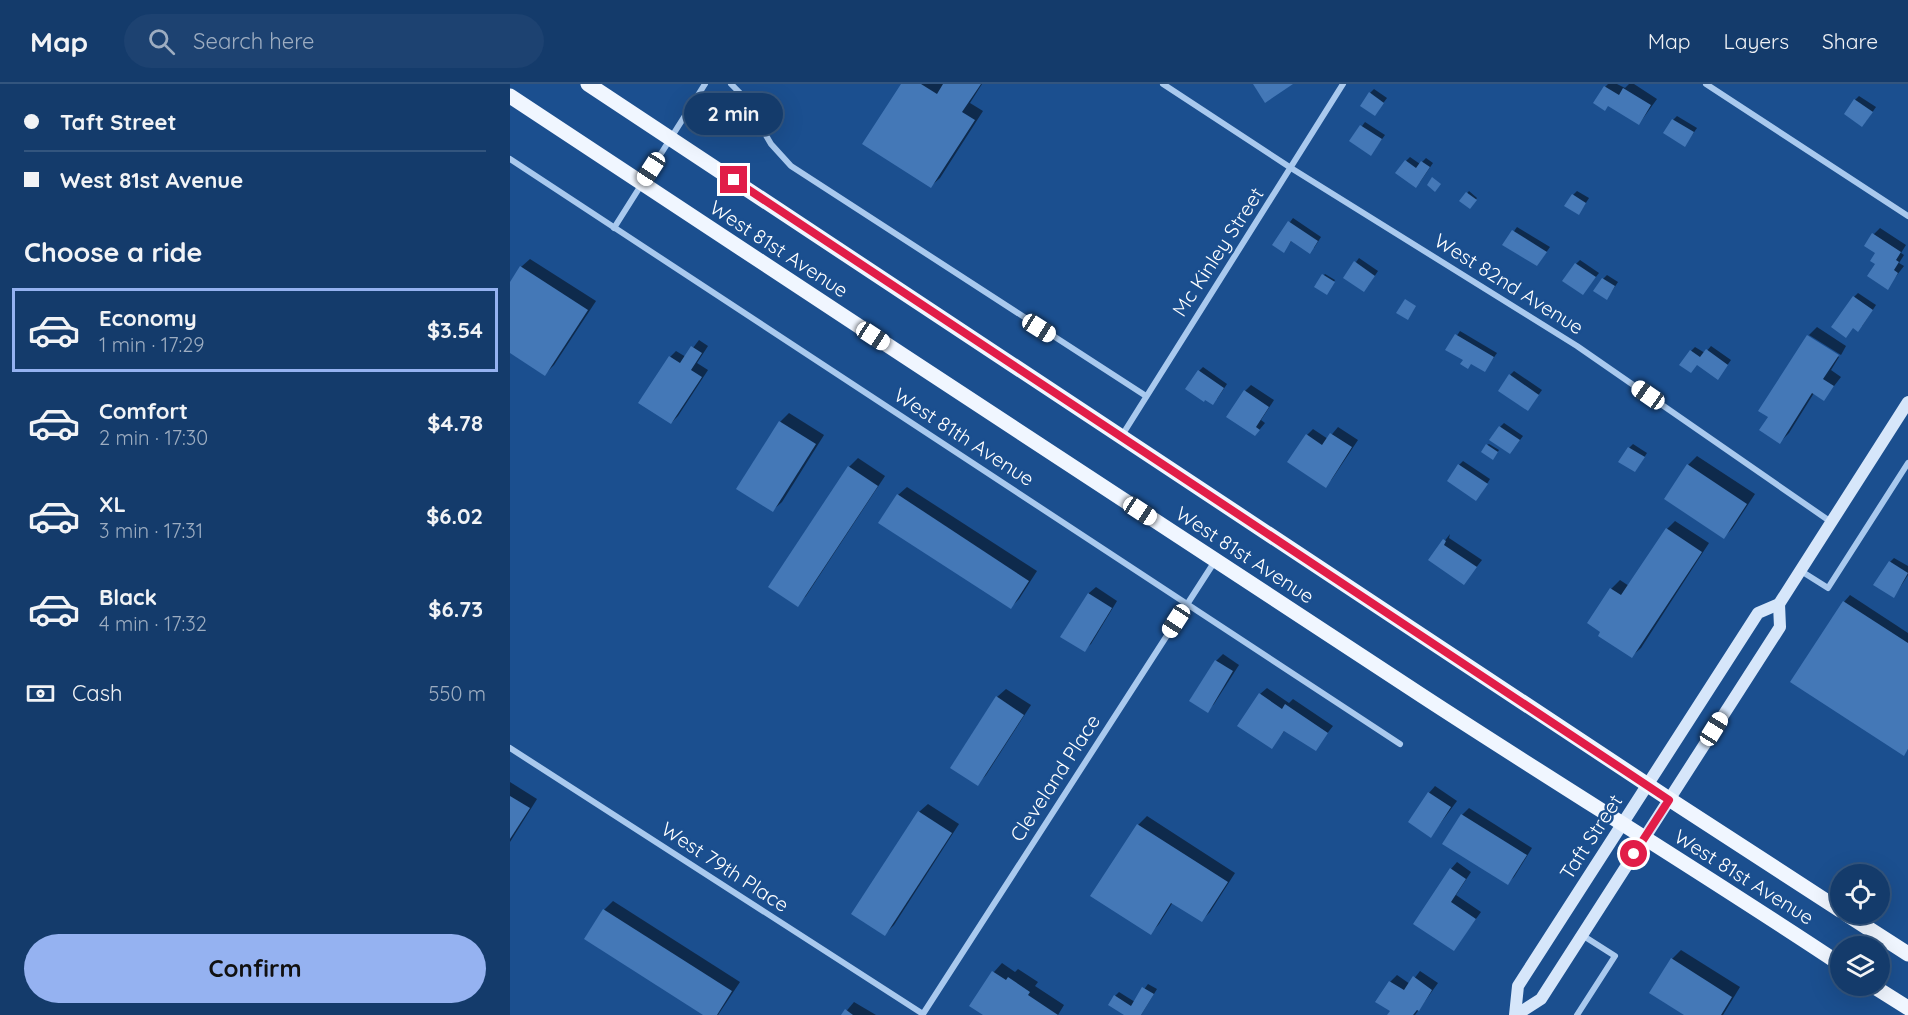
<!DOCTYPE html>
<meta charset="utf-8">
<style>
body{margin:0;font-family:Quicksand,sans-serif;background:#1d4271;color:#f1f3f6;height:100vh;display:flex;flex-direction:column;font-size:22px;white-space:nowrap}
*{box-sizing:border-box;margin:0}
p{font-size:20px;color:#9dadc1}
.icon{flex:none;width:33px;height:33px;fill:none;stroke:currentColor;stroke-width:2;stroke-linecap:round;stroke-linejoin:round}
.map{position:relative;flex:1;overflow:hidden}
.details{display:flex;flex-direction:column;background:#143b6b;width:510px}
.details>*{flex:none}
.guide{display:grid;align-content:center;height:132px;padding:0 24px;background:#143b6b}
.tools{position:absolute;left:1320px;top:780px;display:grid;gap:12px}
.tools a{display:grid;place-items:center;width:60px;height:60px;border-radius:50%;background:#143b6b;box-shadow:0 6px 24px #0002,0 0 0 2px #33557e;font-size:30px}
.end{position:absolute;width:27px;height:27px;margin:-14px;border:8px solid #e11d48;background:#fff;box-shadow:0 0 0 3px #fff}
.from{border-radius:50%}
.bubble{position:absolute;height:42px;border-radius:21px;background:#143b6b;box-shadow:0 6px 24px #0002,0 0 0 2px #33557e;font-size:20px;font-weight:700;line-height:42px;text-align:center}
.car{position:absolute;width:18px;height:36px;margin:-18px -9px;border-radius:8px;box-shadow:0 0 4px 2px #0007;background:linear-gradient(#fff 24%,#345 0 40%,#fff 0 76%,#345 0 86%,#fff 0)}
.guide b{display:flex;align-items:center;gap:21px;height:57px;font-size:22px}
.guide b+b{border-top:2px solid #33557e}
.guide i{width:15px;height:15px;background:#f1f3f6}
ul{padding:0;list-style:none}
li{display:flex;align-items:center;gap:18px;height:84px;margin:0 12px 9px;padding:0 12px;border:3px solid transparent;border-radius:0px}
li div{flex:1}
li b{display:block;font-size:22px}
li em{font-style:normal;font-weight:700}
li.selected{border-color:#95b2f1}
li>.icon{width:54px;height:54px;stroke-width:1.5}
h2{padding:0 24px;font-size:27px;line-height:72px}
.pay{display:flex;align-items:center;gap:15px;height:66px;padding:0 24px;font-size:22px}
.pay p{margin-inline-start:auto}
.primary-button{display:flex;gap:12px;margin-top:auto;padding:12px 24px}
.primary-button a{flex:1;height:69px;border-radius:36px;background:#95b2f1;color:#111;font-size:24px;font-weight:700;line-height:69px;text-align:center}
header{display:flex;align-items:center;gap:36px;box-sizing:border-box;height:84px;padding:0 30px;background:#143b6b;border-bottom:2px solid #33557e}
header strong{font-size:28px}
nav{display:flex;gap:33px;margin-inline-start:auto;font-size:21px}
.search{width:420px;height:54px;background:#1d4271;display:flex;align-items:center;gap:15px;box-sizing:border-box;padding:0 21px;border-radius:33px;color:#9dadc1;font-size:22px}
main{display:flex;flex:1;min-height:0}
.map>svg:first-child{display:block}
</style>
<header>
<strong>Map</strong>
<div class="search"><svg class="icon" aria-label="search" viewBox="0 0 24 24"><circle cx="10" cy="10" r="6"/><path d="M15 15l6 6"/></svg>Search here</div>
<nav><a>Map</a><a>Layers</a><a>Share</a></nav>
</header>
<main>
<section class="details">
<div class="guide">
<b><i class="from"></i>Taft Street</b>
<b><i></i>West 81st Avenue</b>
</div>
<h2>Choose a ride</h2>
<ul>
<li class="selected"><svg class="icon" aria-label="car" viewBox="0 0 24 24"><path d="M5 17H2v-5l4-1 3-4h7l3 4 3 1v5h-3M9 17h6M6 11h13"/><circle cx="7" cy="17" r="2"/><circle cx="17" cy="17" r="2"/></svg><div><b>Economy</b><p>1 min · 17:29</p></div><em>$3.54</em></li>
<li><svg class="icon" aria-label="car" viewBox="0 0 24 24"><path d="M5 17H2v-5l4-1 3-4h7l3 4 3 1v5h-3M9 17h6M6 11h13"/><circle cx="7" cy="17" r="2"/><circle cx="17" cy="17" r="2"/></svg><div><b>Comfort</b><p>2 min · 17:30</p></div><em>$4.78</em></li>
<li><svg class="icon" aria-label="car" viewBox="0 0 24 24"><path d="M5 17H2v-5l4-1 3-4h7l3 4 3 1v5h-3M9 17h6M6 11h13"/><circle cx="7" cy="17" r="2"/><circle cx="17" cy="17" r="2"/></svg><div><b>XL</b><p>3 min · 17:31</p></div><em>$6.02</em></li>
<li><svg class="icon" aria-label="car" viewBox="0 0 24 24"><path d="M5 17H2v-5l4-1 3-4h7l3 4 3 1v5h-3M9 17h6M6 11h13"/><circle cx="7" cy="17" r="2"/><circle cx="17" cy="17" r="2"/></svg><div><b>Black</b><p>4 min · 17:32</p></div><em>$6.73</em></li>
</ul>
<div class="pay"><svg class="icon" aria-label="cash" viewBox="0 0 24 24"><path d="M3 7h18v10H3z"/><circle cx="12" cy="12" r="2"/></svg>Cash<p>550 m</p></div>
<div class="primary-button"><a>Confirm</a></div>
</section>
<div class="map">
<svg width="1398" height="931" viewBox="0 0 1398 931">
<rect width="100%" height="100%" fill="#1b4f8f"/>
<g fill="#0007">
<path d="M393 0H472L460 19 473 27 430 94 421 102Z"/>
<path d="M1098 0H1107L1115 4 1119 0H1124L1147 15 1129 40 1095 3Z"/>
<path d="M864 5 877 14 868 26 860 9Z"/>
<path d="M1349 12 1366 23 1356 37 1345 16Z"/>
<path d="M1167 32 1187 44 1175 61 1163 36Z"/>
<path d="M855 38 875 51 864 66 841 57Z"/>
<path d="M900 73 910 80 916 74 923 79 910 98 896 77Z"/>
<path d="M959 107 967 114 960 123 951 117Z"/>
<path d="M1067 107 1079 114 1072 125 1063 111Z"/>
<path d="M783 134 811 153 804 164 782 156 777 163 764 160Z"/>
<path d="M1007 143 1040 163 1027 181 995 160Z"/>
<path d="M1370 144 1396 161 1391 169 1394 171 1389 179 1394 182 1377 204 1367 180 1364 150Z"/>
<path d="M849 174 868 187 858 202 846 178Z"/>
<path d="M20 175 86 217 44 281 35 290 0 267V201L11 183Z"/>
<path d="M1070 176 1089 189 1073 209 1066 180Z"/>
<path d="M815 190 825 196 818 207 814 191Z"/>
<path d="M1097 191 1108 198 1100 210 1093 195Z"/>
<path d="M1348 209 1366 221 1352 242 1344 213Z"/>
<path d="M1307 243 1336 262 1331 271 1299 251Z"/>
<path d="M950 247 987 269 975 286 938 265Z"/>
<path d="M1298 253 1329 273 1321 286 1331 293 1314 315 1304 309 1279 349 1270 358Z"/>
<path d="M189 256 198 262 187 279 198 286 168 332 161 339 160 273 166 267 176 273Z"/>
<path d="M1201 262 1221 276 1208 294 1187 280 1181 267 1185 263 1195 269Z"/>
<path d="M693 283 717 300 707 315 689 287Z"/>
<path d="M1004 287 1032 306 1018 325 1000 291Z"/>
<path d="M741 301 764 316 751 336 755 339 745 351 735 307Z"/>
<path d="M279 329 314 351 272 418 263 426 270 338Z"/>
<path d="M994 339 1013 352 1004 364 990 343Z"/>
<path d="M828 343 848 356 822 395 816 402 797 351 803 345 818 355Z"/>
<path d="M979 360 989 366 984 373 977 361Z"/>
<path d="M1123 360 1137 369 1125 387 1119 364Z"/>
<path d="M1187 372 1245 410 1222 445 1214 453 1156 415 1178 381Z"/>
<path d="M348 374 375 392 296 512 287 521 339 383Z"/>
<path d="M953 377 980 395 970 411 949 381Z"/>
<path d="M397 403 527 487 509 515 501 523 388 411Z"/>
<path d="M1165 437 1199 459 1131 564 1122 572 1079 539 1101 505 1110 496 1119 502 1157 445Z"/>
<path d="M940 450 939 454 972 476 954 499 920 476Z"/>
<path d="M1384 474 1398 482V491L1387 508 1380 478Z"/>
<path d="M586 503 607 517 581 560 574 566 553 552 579 509Z"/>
<path d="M1340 511 1398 549V665L1394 670 1334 518Z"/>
<path d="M713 570 729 581 704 620 697 627 682 617 706 577Z"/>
<path d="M757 604 779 619 783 615 823 642 805 665 775 646 762 663 750 610Z"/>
<path d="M496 605 521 621 476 691 468 700 487 613Z"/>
<path d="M0 698 27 715 0 758Z"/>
<path d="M925 702 947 717 921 752 919 709Z"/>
<path d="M418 720 449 740 384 841 375 850 409 728Z"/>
<path d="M959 724 1022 764 1004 793 998 799 952 731Z"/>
<path d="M637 732 725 789 700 828 692 836 663 818 649 840 641 849 582 811 628 741Z"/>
<path d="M947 778 961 788 946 811 971 828 944 865 905 839 941 785Z"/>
<path d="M103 817 230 898 208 931H196L76 854 94 826Z"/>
<path d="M1171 866 1230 903 1213 931H1177L1141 908 1162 875Z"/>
<path d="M492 879 505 888 508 885 528 898 525 902 554 921 548 931H474L484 888Z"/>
<path d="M910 887 928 899 905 931H879L882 926 880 898 887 891 900 900Z"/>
<path d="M638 900 647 905 631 931H616L605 912 609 908 625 918Z"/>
<path d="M344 918 366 931H333Z"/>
</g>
<g fill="#4478b7">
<path d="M391 0H411L427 10 433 0H471L452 28 465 36 421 104 352 60Z"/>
<path d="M743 0H783L755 19Z"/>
<path d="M1094 2 1109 11 1113 4 1141 21 1129 41 1098 22 1095 27 1083 19Z"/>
<path d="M859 8 874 19 865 32 850 22Z"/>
<path d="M1344 15 1363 28 1352 43 1334 30Z"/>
<path d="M1162 35 1184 48 1175 63 1153 49Z"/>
<path d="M850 41 872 55 861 72 839 57Z"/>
<path d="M895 76 906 84 911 77 920 83 906 104 885 89Z"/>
<path d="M922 93 931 100 925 108 917 101Z"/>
<path d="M956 108 967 116 960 125 949 117Z"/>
<path d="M1062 110 1076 119 1069 131 1054 122Z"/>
<path d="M778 137 808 157 800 170 781 157 774 169 762 161Z"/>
<path d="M1002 146 1037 168 1027 182 992 161Z"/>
<path d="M1362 149 1391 168 1386 176 1389 178 1384 186 1388 189 1378 206 1357 192 1365 180 1360 177 1365 169 1354 162Z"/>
<path d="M844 177 865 192 854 208 833 194Z"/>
<path d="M1065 179 1086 193 1073 211 1052 197Z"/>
<path d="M10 182 78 226 35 292 0 269V198Z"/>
<path d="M812 190 825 198 817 211 804 203Z"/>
<path d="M1092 194 1105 202 1097 216 1083 207Z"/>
<path d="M1343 212 1363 226 1348 248 1343 244 1336 254 1321 243Z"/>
<path d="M895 215 906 222 898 236 886 229Z"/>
<path d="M945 250 984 273 975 288 961 280 958 285 950 280 953 276 935 266Z"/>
<path d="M1297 251 1329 271 1313 295 1324 302 1314 317 1302 309 1270 360 1249 346 1258 333 1248 327Z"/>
<path d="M181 262 192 269 181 286 192 293 161 340 128 319 159 272 170 279Z"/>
<path d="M1196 265 1218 281 1208 296 1187 281 1181 289 1169 281 1180 266 1190 273Z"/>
<path d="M688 286 714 304 703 321 695 316 694 318 675 305Z"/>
<path d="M999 290 1029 311 1018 327 988 307Z"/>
<path d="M734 306 759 323 746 343 750 346 745 352 716 333Z"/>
<path d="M269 337 306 360 263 428 226 405Z"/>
<path d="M989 342 1010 356 1000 370 979 356Z"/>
<path d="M820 349 842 363 816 404 777 378 796 350 812 361Z"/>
<path d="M976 360 988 368 983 376 971 368Z"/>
<path d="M1118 363 1135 373 1125 388 1108 378Z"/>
<path d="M948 380 978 400 966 417 937 397Z"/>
<path d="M1177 380 1237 420 1214 455 1154 415Z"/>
<path d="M338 382 368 402 288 523 258 503Z"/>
<path d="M387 410 519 497 501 525 368 439Z"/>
<path d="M1156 444 1192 468 1122 574 1088 552 1090 548 1077 539 1100 504 1111 511Z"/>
<path d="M933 455 936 457 934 461 967 483 954 501 918 476Z"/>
<path d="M1379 477 1398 489 1384 514 1363 501Z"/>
<path d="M578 509 602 524 575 568 550 553Z"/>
<path d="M1333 517 1398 559V665L1394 672 1280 598Z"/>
<path d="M705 576 723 587 698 629 679 617Z"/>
<path d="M749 609 772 625 775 620 818 649 806 667 774 647 762 665 727 642Z"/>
<path d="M486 612 514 631 468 702 440 684Z"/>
<path d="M918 708 941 723 921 754 898 738Z"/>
<path d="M0 712 20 724 0 755Z"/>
<path d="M408 727 442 749 375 852 341 830Z"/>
<path d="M951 730 1017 771 998 801 932 760Z"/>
<path d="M627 740 718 798 692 838 661 819 641 851 580 812Z"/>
<path d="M940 784 956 795 941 818 966 835 944 867 903 840Z"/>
<path d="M93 825 222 907 207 931H193L74 855Z"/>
<path d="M1161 874 1222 913 1211 931H1174L1139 909Z"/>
<path d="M482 887 496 896 498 893 520 908 518 911 548 931H473L459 922Z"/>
<path d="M903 892 922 906 909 927 907 926 903 931H877L880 927 865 918 879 897 894 906Z"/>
<path d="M632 903 644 910 631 931H614L598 921 604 911 621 922Z"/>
<path d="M335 925 343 931H331Z"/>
</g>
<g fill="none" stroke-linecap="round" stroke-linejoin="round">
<g stroke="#a9c9ee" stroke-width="6">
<path d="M221 0 233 12 261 60 281 82 636 312"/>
<path d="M653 0 781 84 1067 262 1321 438"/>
<path d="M1196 0 1398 132"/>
<path d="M0 75 890 660"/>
<path d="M104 144 195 0"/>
<path d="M611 353 833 0"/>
<path d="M1291 487 1318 504 1398 379"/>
<path d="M0 664 413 930 705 477"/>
<path d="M1067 931 1105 872 1072 851"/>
</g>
<g stroke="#d6e6fa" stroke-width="12">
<path d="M1005 931 1008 902 1248 529 1269 520 1398 318"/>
<path d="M1006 931 1031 915 1270 543 1269 520"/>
</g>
<g stroke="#f0f6ff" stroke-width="15">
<path d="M78 0 1159 715 1330 826"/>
<path d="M0 12C304 213 609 414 914 613 1052 703 1193 789 1330 880"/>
<path d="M1336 830 1398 870"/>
<path d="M1363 902 1398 924"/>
</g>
</g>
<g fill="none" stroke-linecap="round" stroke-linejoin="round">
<path stroke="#e11d48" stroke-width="8" d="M224 96 1159 716 1124 770"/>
</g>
<g text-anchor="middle" stroke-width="5" stroke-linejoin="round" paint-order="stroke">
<g font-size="20" fill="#fff" stroke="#1b4f8f">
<text transform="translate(269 165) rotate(33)" y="7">West 81st Avenue</text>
<text transform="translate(708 168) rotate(-57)" y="7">Mc Kinley Street</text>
<text transform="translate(999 200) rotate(32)" y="7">West 82nd Avenue</text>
<text transform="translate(454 353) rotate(33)" y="7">West 81th Avenue</text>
<text transform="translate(735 471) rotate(33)" y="7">West 81st Avenue</text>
<text transform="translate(545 694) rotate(-57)" y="7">Cleveland Place</text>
<text transform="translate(1081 753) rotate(-57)" y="7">Taft Street</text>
<text transform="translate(215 783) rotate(33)" y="7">West 79th Place</text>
<text transform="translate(1234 793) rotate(32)" y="7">West 81st Avenue</text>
</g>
</g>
</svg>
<div class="tools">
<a><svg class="icon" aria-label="locate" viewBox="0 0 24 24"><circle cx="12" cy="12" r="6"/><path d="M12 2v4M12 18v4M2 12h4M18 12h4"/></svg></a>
<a><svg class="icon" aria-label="layers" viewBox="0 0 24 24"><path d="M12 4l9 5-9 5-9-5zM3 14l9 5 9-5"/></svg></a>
</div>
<i class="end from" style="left:1124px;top:770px"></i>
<i class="end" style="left:224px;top:96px"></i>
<div class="bubble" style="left:174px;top:9px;width:99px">2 min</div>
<i class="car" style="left:141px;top:85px;rotate:213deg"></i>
<i class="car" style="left:529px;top:244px;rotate:122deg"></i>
<i class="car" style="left:363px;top:252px;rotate:123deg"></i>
<i class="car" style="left:1138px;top:311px;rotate:305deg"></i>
<i class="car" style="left:630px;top:427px;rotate:123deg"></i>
<i class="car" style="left:666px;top:537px;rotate:213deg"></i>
<i class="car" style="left:1204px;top:645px;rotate:32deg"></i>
</div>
</main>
